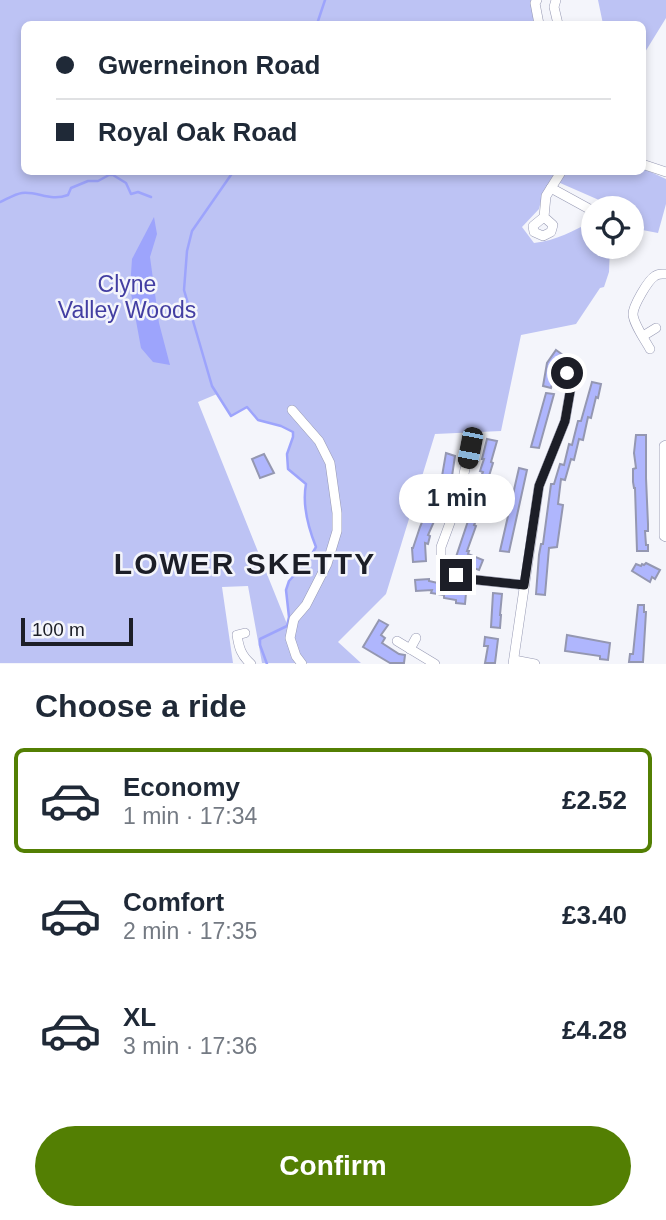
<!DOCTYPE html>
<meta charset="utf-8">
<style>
body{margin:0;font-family:Arial,sans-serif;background:#f6f6f7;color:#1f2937;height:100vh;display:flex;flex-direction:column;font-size:26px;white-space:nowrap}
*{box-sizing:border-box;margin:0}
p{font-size:23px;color:#747a83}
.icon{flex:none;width:38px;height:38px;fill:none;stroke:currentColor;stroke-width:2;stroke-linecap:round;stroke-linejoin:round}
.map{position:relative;height:664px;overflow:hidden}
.drawer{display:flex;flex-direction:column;background:#fff;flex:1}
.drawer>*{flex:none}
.top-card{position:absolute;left:21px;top:21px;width:625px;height:154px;border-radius:10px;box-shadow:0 4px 10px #0003;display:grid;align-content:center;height:154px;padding:0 35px;background:#fff}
.buttons{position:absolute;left:581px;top:196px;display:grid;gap:14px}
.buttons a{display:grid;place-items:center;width:63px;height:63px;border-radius:50%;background:#fff;box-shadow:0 4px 10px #0003;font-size:35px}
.scale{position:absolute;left:21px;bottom:18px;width:112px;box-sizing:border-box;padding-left:7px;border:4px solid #1c1e27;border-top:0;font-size:19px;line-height:24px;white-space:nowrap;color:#1c1e27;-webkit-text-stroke:5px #f4f5fb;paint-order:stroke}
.end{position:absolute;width:32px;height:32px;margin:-16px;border:9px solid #1c1e27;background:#fff;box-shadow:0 0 0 4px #fff}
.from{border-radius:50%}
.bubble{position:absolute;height:49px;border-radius:24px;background:#fff;box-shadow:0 4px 10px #0003;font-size:23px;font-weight:700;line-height:49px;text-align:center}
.car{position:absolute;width:21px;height:42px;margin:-21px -10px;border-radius:9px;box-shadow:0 0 5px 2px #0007;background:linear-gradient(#222 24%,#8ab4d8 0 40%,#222 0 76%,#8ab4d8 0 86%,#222 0)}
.top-card b{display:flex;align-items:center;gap:24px;height:66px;font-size:26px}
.top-card b+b{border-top:2px solid #e0e1e3}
.top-card i{width:18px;height:18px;background:#1f2937}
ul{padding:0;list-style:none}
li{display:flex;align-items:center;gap:21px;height:105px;margin:0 14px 10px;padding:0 21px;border:4px solid transparent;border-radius:10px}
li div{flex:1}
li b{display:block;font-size:26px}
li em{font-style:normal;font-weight:700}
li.active{border-color:#537f03}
li>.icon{width:63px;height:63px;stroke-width:1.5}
h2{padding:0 35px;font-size:32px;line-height:84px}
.action{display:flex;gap:14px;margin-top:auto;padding:14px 35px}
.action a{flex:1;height:80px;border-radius:42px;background:#537f03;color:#fff;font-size:28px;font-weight:700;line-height:80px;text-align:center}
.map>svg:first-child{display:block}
</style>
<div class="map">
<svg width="666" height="664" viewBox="0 0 666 664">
<rect width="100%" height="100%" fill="#f4f5fb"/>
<g fill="#bdc3f4" fill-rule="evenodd">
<path d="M0 0H531L536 24H24V172H642V168L666 179V204L658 233 632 228V208H599V200L551 179 541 201 539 209 522 227 534 243C556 241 574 230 593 221V247H610L609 272 604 287 600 288 576 324 521 335 501 431 435 434 386 594 338 642 361 663H262L248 586 222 587 233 663H0ZM217 394 231 416 247 407 258 420 281 426 293 433V437L287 454 288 469 306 484C302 505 308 527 316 547L309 559 289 581 286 590 289 617 287 624 198 402Z"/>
<path d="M598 0H666V18L642 57V24H603Z"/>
</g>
<path fill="#9da4fc" d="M154 217 157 234 150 257 159 323 170 365 153 362 141 348 130 288 132 259Z"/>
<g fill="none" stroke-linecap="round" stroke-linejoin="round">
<g stroke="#9da4fc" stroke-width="2.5">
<path d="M317 24 325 0"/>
<path d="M233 172 192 231 187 251 184 290 212 386 231 416 247 407 258 420 281 426 293 432V437L287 454 288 469 306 484C302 505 308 527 316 547L309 559 289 581 286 590 289 617 287 626 260 639V645L267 664"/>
<path d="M0 202C7 199 15 194 22 193 38 191 50 202 68 195L71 188 88 181H98L109 175H113L126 183 131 194 138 192 151 197"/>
</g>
</g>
<g fill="#afb6fd" stroke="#9497b1" stroke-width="2">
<path d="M556 350 563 355 552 372 555 373 551 388 543 386 547 363Z"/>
<path d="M592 382 601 384 598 398 596 397 591 418 588 417 583 440 579 439 574 460 571 459 565 480 561 479 558 504 563 505 557 547 549 548 545 595 536 594 539 555 541 544H543L551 484H554L560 464 564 465 569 444 572 445 578 421H581Z"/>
<path d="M546 393 554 394 539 448 531 447Z"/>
<path d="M636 435H646V478L648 524V531H645L646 545H648V551H637L635 488H634L633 482V469L636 468 634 453Z"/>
<path d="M487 439 497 441 491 462 493 463 489 476 492 477 481 502 484 503 474 525 476 526 467 551H469L468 554 483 560 479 570 463 564 464 560 456 557 468 521 465 520 476 496 473 495 483 472 480 471 484 459H482Z"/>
<path d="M446 453 455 456 451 483 428 535 430 536 428 544 425 543 426 561 413 562 412 548H413L420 527 427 510H429L441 482Z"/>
<path d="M264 454 274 473 260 478 252 459Z"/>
<path d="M519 468 527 470 509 552 500 551Z"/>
<path d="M646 563 660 570 655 579 652 577 650 582 632 571 636 564 641 566 642 564 644 565Z"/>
<path d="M429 579V581L442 584 441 588 453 589V591L466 593 465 604 456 603V600L444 598V595L431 593 432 590 416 591 415 580Z"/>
<path d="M493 593 502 594 500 615H501L500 628 491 627Z"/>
<path d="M638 605H644V612H646L643 662H629L630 654H633Z"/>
<path d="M379 620 388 625 381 635 385 638 382 643 399 654 405 655 404 663H390L363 647Z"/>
<path d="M567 635 610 643 608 660 600 659V656L565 651Z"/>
<path d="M485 637 498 639 495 663H485L488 646H484Z"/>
</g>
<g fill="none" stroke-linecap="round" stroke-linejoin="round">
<g stroke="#9699b3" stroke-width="10">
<g id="minor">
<path d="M537 0 535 3 539 24"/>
<path d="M556 0 554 7 558 24"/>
<path d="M642 164 666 172"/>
<path d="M551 188 593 211"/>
<path d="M544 217 533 226 534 232 543 236 551 232 553 225 544 217 546 196 561 172"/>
<path d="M643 336 656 328"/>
<path d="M650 349C645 340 633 323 633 314 633 306 648 280 655 276 659 273 662 274 666 274"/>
<path d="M292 410 319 441 330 463 337 513V531L327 564 306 605 294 619 290 638 296 656 302 664"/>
<path d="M472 437 458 501 441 547V557L447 567 456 575 468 579 524 585"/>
<path d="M666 445 664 446V536L666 537"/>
<path d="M245 633 237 635C239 648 241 655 251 664"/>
<path d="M397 641 435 664"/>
<path d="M410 649 416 638"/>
<path d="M514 660 535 664"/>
<path d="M513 664 539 486 565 421 573 375"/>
</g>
</g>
<use href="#minor" stroke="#fff" stroke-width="9"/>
</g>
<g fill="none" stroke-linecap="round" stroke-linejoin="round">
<path stroke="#1c1e27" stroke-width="9" d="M456 575 468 579 524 585 539 486 565 421 573 375 567 373"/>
</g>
<g text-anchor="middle" stroke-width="5" stroke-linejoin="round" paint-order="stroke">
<g font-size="23" fill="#433ea2" stroke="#f4f5fb">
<text x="127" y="292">Clyne<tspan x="127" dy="26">Valley Woods</tspan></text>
</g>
<g font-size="30" font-weight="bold" letter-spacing="2" fill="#1c1e27" stroke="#f4f5fb">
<text x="245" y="574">LOWER SKETTY</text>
</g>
</g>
</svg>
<div class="buttons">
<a><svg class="icon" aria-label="locate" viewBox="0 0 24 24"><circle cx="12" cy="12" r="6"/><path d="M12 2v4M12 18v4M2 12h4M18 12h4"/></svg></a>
</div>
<div class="scale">100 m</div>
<i class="end from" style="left:567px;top:373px"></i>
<i class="end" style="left:456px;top:575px"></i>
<div class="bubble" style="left:399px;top:474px;width:116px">1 min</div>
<i class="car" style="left:470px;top:448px;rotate:191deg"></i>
<div class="top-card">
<b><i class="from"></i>Gwerneinon Road</b>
<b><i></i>Royal Oak Road</b>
</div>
</div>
<section class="drawer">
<h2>Choose a ride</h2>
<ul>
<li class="active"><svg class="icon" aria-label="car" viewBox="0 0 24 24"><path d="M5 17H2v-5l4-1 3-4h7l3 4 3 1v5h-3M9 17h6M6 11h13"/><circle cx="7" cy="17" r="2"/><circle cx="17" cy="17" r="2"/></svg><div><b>Economy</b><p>1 min · 17:34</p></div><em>£2.52</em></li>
<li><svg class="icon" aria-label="car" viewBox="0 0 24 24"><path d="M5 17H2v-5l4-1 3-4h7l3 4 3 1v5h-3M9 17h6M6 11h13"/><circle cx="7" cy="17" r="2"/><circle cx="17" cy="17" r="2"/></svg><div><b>Comfort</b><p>2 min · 17:35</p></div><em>£3.40</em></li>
<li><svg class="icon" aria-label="car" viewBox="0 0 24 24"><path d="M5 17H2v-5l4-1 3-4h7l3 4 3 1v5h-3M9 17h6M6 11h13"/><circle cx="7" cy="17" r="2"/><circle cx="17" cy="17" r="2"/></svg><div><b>XL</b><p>3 min · 17:36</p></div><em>£4.28</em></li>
</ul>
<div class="action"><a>Confirm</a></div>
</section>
